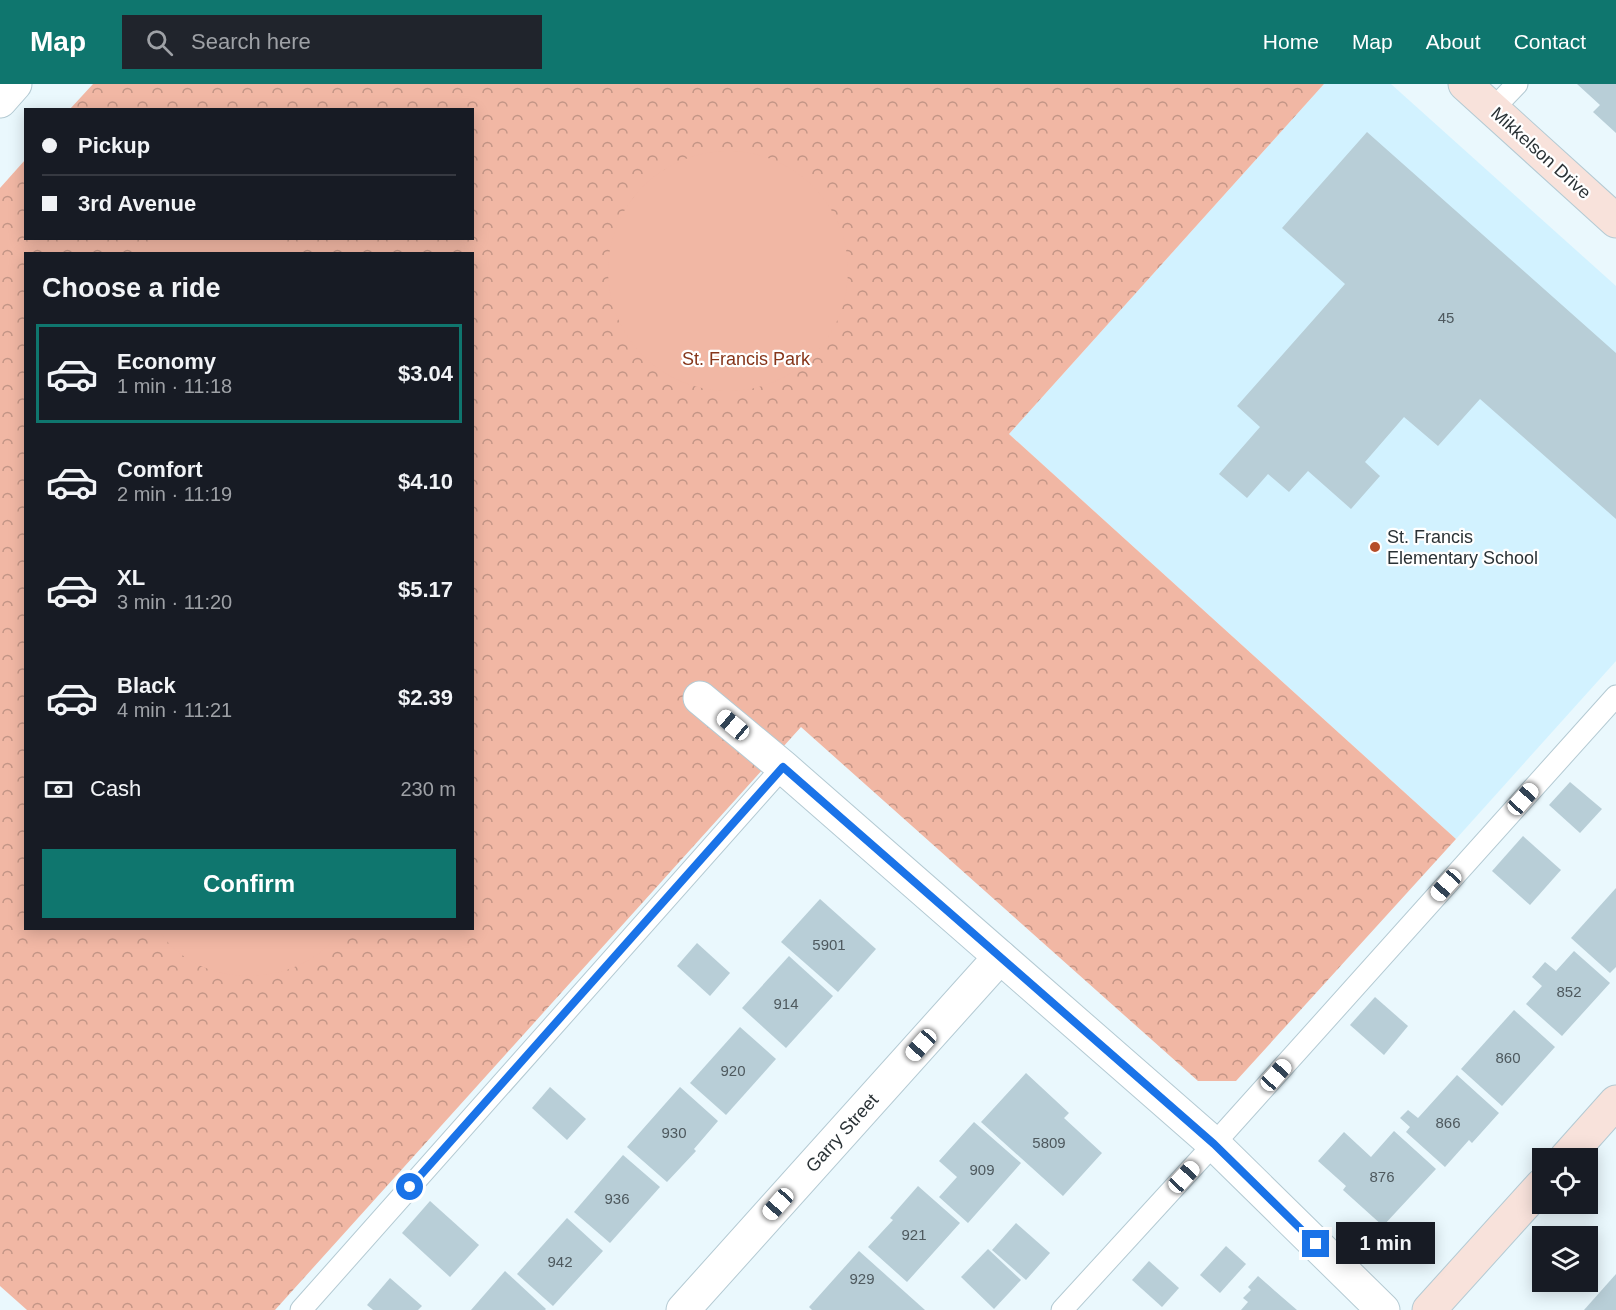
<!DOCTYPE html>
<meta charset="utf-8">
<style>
body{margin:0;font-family:Arial,sans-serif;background:#20242c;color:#f1f3f6;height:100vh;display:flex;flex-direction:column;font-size:22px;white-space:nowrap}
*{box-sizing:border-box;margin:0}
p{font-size:20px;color:#9ea1a6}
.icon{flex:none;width:33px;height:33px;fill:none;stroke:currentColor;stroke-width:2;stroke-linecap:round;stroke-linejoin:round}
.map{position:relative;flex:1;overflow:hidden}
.details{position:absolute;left:24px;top:168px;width:450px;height:678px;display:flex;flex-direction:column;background:#171b24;border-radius:0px;box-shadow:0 3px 15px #0003}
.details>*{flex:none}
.guide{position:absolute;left:24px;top:24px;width:450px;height:132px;border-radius:0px;box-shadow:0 3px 15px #0003;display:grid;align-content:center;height:132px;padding:0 18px;background:#171b24}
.fabs{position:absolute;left:1532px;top:1064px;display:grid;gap:12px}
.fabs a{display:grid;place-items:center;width:66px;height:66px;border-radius:0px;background:#171b24;box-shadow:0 3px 15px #0003;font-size:30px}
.end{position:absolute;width:27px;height:27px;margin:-14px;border:8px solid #1a73e8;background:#fff;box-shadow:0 0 0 3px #fff}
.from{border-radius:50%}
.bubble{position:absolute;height:42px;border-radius:0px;background:#171b24;box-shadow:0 3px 15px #0003;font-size:20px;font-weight:600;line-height:42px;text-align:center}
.car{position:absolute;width:18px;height:36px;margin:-18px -9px;border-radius:8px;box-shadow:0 0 4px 2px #0007;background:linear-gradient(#fff 24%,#345 0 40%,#fff 0 76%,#345 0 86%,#fff 0)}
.guide b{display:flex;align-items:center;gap:21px;height:57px;font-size:22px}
.guide b+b{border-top:2px solid #363941}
.guide i{width:15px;height:15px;background:#f1f3f6}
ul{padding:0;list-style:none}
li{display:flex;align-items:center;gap:18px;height:99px;margin:0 12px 9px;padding:0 6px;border:3px solid transparent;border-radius:0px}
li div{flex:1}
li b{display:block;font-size:22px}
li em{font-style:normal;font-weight:600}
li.active{border-color:#0f766e}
li>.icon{width:54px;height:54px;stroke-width:1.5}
h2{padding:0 18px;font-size:27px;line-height:72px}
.pay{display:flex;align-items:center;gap:15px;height:66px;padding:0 18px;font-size:22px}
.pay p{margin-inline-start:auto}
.cta{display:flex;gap:12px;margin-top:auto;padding:12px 18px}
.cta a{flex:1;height:69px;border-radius:0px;background:#0f766e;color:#fff;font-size:24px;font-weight:600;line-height:69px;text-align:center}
header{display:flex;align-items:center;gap:36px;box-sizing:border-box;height:84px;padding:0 30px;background:#0f766e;color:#fff}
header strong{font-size:28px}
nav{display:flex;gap:33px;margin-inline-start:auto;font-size:21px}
.search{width:420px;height:54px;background:#20242c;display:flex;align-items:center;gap:15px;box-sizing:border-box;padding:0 21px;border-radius:0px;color:#9ea1a6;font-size:22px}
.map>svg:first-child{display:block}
</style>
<header>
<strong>Map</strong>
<div class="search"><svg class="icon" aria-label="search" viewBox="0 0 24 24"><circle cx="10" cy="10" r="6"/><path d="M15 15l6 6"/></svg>Search here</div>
<nav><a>Home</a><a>Map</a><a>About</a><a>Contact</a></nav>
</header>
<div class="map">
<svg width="1616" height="1226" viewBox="0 0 1616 1226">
<defs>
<pattern id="park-crowns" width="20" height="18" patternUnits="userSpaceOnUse" patternTransform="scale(1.5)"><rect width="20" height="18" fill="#f1b7a4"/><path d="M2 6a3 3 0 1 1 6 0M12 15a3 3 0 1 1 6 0" fill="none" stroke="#c39586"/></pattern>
</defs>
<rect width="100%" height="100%" fill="#eaf8fd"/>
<path fill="#d2f2ff" d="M1324 0H1391L1616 202V577L1456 755 1009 350Z"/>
<path fill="url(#park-crowns)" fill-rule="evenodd" d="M93 0H1324L1009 350 1456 755 1236 997H1198L801 643 275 1226H27L0 1202V104L25 76 26 154H472V26L70 25ZM26 170H472V844H26Z"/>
<g fill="#f1b7a4">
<circle cx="728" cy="187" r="120"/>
<path d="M158 155H270L288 166 291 169H140Z"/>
<path d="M158 845H342C313 889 251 903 203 883 194 880 179 869 172 863 167 858 162 850 158 845Z"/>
</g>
<g fill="#b8ced7">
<path d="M1577 0H1616V49L1593 28 1600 21Z"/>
<path d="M1367 48 1616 269V435L1480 315 1438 362 1404 333 1365 378 1380 392 1351 425 1308 387 1289 408 1268 390 1247 414 1219 390 1260 343 1237 322 1345 200 1282 144Z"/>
<path d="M1570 698 1602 725 1580 749 1549 721Z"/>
<path d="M1523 752 1561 786 1530 821 1492 787Z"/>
<path d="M1616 804V883L1610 889 1571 854Z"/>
<path d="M820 815 876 865 838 908 781 858Z"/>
<path d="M697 859 730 889 710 912 677 882Z"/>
<path d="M1574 867 1610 899 1562 952 1526 920 1542 902 1532 893 1545 878 1556 887Z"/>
<path d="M789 872 833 912 786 964 742 924Z"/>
<path d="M1375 913 1408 942 1384 971 1350 941Z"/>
<path d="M1514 926 1555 963 1502 1022 1461 985Z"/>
<path d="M740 943 776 975 726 1031 690 999Z"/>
<path d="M1026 989 1069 1029 1064 1034 1102 1069 1063 1112 981 1038Z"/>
<path d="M1457 991 1499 1029 1472 1059 1469 1056 1445 1083 1406 1048 1410 1043 1400 1034 1408 1026 1418 1034Z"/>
<path d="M550 1003 586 1035 567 1056 532 1024Z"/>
<path d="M680 1003 718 1037 694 1065 696 1067 667 1098 627 1063Z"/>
<path d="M974 1038 1021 1079 968 1139 939 1113 957 1093 939 1077Z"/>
<path d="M1394 1047 1436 1085 1383 1142 1343 1106 1346 1102 1318 1077 1344 1048 1371 1073Z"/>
<path d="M623 1071 660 1103 610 1159 574 1128Z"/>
<path d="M918 1102 960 1139 907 1198 868 1163 893 1136 890 1134Z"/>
<path d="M430 1117 479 1161 450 1193 402 1149Z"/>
<path d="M567 1134 603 1167 553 1222 517 1190Z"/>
<path d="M1016 1139 1050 1169 1026 1196 992 1166Z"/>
<path d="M1226 1162 1246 1180 1220 1209 1200 1191Z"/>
<path d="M988 1165 1021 1196 994 1225 961 1193Z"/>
<path d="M859 1167 925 1226H812L809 1223Z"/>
<path d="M1149 1177 1179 1204 1162 1223 1132 1196Z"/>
<path d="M505 1187 546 1225 545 1226H471Z"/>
<path d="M1616 1190V1226H1584Z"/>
<path d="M1258 1192 1275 1207 1297 1226H1241L1248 1218 1243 1214 1251 1206 1248 1203Z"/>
<path d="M390 1194 422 1222 418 1226H373L367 1221Z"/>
</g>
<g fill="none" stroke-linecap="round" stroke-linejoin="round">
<g stroke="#b4cad3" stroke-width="23">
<g id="lane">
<path d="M1493 25 1517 0"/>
<path d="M301 1226 783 683"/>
<path d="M1062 1226 1214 1060 1616 612"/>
</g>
</g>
<g stroke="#b4cad3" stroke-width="35">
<g id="street">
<path d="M0 17 15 0"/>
<path d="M700 614 783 683 1214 1060 1383 1226"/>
<path d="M683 1226 1000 873"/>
</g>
</g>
<g stroke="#b4cad3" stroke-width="35">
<g id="secondary">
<path d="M1465 0 1616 137"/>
<path d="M1566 1074 1616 1018"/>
<path d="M1429 1226 1542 1101"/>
</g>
</g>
<use href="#lane" stroke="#fff" stroke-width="21"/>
<use href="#street" stroke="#fff" stroke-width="33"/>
<use href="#secondary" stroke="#f8e2db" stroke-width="33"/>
</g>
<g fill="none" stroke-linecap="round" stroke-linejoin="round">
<path stroke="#1a73e8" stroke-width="8" d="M410 1103 783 683 1214 1060 1316 1160"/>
</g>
<circle fill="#b54d29" stroke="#fff" stroke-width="2" cx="1375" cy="463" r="6"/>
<g text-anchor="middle" stroke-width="4.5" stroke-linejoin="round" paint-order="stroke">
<g font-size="15" fill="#4e595e">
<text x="1446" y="239">45</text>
<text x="829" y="866">5901</text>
<text x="1569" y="913">852</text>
<text x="786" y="925">914</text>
<text x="1508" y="979">860</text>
<text x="733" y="992">920</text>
<text x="1448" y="1044">866</text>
<text x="674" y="1054">930</text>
<text x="1049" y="1064">5809</text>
<text x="982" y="1091">909</text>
<text x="1382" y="1098">876</text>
<text x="617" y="1120">936</text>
<text x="914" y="1156">921</text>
<text x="560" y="1183">942</text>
<text x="862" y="1200">929</text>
</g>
<g font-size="18" fill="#2a3236" stroke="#fff">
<text transform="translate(1541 69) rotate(42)" y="6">Mikkelson Drive</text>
<text transform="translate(842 1049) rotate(-48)" y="6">Garry Street</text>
</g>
<g font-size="18" fill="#86361a" stroke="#fff">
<text x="746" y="281">St. Francis Park</text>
</g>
<g font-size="18" fill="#2a3236" stroke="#fff" text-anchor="start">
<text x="1387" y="459">St. Francis<tspan x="1387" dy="21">Elementary School</tspan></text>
</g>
</g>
</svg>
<div class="fabs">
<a><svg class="icon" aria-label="locate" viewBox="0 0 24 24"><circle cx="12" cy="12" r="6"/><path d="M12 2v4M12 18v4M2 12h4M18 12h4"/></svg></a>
<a><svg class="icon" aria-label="layers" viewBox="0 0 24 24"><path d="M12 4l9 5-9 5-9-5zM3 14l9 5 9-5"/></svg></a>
</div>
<i class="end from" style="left:410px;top:1103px"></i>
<i class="end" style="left:1316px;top:1160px"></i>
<div class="bubble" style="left:1336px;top:1138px;width:99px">1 min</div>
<i class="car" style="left:733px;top:641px;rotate:310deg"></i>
<i class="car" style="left:1523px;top:715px;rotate:42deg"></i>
<i class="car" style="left:1446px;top:801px;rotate:222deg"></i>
<i class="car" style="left:921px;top:961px;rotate:222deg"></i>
<i class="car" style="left:1276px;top:991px;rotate:42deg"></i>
<i class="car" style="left:1184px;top:1093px;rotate:43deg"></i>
<i class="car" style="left:778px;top:1120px;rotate:222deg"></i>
<div class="guide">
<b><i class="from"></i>Pickup</b>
<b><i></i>3rd Avenue</b>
</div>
<section class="details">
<h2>Choose a ride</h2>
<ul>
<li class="active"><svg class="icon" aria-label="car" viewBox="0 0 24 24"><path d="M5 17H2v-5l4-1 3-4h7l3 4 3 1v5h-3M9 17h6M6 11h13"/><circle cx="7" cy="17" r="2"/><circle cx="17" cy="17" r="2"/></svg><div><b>Economy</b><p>1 min · 11:18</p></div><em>$3.04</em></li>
<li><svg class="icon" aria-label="car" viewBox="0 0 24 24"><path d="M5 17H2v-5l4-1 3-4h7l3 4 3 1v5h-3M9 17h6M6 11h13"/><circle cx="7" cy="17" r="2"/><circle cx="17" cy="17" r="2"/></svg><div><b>Comfort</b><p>2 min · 11:19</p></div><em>$4.10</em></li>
<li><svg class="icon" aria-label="car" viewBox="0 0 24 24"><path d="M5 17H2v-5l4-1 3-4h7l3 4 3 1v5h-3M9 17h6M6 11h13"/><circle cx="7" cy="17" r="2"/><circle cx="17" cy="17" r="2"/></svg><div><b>XL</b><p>3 min · 11:20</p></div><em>$5.17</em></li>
<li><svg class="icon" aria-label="car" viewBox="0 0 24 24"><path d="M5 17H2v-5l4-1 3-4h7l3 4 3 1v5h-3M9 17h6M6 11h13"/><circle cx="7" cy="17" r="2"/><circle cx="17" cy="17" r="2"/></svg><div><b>Black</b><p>4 min · 11:21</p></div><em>$2.39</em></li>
</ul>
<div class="pay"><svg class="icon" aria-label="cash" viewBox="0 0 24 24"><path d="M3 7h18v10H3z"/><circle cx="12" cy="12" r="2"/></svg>Cash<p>230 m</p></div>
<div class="cta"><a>Confirm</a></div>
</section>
</div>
